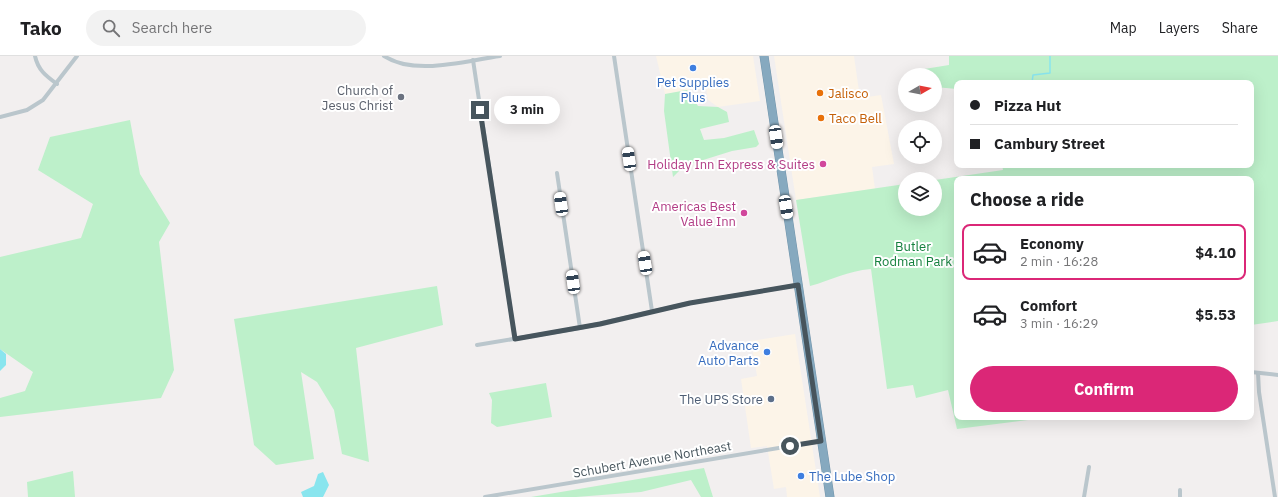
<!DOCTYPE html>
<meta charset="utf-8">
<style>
body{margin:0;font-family:"IBM Plex Sans",sans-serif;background:#f2f2f2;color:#202124;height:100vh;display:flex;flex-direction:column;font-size:15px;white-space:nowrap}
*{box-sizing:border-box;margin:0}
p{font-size:13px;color:#757577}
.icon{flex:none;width:22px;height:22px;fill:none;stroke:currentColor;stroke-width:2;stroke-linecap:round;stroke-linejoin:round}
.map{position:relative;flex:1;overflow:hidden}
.panel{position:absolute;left:954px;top:120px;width:300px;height:244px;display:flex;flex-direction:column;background:#fff;border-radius:8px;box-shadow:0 4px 16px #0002}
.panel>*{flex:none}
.guide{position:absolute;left:954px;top:24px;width:300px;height:88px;border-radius:8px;box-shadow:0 4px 16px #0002;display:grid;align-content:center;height:88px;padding:0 16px;background:#fff}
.needle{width:26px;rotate:81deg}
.tools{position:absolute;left:898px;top:12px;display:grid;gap:8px}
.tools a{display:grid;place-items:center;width:44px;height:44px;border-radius:50%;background:#fff;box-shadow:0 4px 16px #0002;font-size:20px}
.end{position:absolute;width:18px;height:18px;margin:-9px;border:5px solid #47555d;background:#fff;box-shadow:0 0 0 2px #fff}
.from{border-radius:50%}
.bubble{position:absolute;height:28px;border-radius:14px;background:#fff;box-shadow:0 4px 16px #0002;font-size:13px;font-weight:700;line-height:28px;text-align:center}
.car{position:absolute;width:12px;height:24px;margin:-12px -6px;border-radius:5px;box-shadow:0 0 3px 1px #0007;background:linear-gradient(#fff 24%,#345 0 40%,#fff 0 76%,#345 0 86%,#fff 0)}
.guide b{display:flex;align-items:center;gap:14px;height:38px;font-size:15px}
.guide b+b{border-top:1px solid #e0e0e0}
.guide i{width:10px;height:10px;background:#202124}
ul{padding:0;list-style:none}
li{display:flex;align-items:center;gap:12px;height:56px;margin:0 8px 6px;padding:0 8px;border:2px solid transparent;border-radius:8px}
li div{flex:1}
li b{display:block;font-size:15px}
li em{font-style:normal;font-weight:700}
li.on{border-color:#db2777}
li>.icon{width:36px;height:36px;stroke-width:1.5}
h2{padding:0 16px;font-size:18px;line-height:48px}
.action{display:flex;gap:8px;margin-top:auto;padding:8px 16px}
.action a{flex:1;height:46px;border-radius:24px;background:#db2777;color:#fff;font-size:16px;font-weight:700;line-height:46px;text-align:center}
header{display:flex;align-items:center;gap:24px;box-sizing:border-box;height:56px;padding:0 20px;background:#fff;border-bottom:1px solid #e0e0e0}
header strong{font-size:19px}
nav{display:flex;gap:22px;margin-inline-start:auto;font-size:14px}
.search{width:280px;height:36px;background:#f2f2f2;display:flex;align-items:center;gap:10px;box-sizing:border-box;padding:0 14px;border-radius:22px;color:#757577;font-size:15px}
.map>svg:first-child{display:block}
</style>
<header>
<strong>Tako</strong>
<div class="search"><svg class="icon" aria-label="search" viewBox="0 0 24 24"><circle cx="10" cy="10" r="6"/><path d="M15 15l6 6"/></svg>Search here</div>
<nav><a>Map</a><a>Layers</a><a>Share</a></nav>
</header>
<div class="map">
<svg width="1278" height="441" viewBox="0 0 1278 441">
<rect width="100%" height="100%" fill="#f2efef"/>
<g fill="#fcf4e8">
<path d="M656 0H753L760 45 718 51 708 44 706 31 665 38Z"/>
<path d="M774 0H854L860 42 881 39 894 108 872 111 875 133 796 144Z"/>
<path d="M795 278 820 441H787L786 431 774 433 767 390 751 392 741 323 757 320 751 285Z"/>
</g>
<g fill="#bdf0ca">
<path d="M949 0H1278V265L1251 269V123H957V361H1031L1028 364 957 373 948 334 916 342 913 329 887 333 871 213C847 215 832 224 810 230L796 144 905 128V153H935V124L1003 114 1002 109H996H1251V27H957V33L935 31V19H912V15L949 9Z"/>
<path d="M687 34 698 50 718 51 727 56 729 66 700 73 704 84 724 82 754 74 759 88 756 91 732 95 684 110 673 121 664 55 665 38Z"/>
<path d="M130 64 140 118 170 167 159 186 174 314 161 342 0 361V342L25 335 33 316 0 293V201L81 182 93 148 38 114 50 81Z"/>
<path d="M437 230 443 269 356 292 369 406 342 398 334 354 317 326 301 316 314 403 276 409 254 389 234 263Z"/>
<path d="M546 327 552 361 497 371 491 367 492 344 489 337Z"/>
<path d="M704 412 713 441H701L691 424 641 436 576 441H531Z"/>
<path d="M73 415 75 441H28L27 426Z"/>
</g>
<g fill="#89e5ee">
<path d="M0 293 6 298V309L0 315Z"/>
<path d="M323 416 329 429 323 441H303L301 436 314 430 318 418Z"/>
</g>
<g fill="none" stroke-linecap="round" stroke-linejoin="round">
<path stroke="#89e5ee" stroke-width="1.5" d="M1032 27 1033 19 1050 17V0"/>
<g stroke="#7194ab" stroke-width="9">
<path id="highway" d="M764 0 830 441"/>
</g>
<g stroke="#bac6cc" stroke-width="4">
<path d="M35 0C38 14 46 20 57 28"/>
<path d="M384 0C415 20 464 5 500 0"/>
<path d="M614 0 652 255"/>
<path d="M473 4 515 283"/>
<path d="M0 61 27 54 43 44 77 0"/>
<path d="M557 117 580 272"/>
<path d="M477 289 580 272 690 247 798 229"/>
<path d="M1251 316 1278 319"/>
<path d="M1258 317 1259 336 1275 441"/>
<path d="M1180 434V441"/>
<path d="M485 441 821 385"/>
<path d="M1084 441 1089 411"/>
</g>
<use href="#highway" stroke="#86a9bf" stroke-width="8"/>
</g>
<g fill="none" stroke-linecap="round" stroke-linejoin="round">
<path stroke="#47555d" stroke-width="5" d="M480 54 515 283 600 268 690 247 798 229 821 385 790 390"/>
</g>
<g fill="#3f7fe0" stroke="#fff" stroke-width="1.5">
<circle cx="693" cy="12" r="4"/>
<circle cx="767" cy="296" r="4"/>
<circle cx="801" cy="420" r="4"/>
</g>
<g fill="#e8710a" stroke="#fff" stroke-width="1.5">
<circle cx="820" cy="37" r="4"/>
<circle cx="821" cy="62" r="4"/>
</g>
<circle fill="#6b7280" stroke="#fff" stroke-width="1.5" cx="401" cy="41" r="4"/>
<g fill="#d1479c" stroke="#fff" stroke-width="1.5">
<circle cx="823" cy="108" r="4"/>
<circle cx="744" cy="157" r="4"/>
</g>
<circle fill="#5c6f8a" stroke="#fff" stroke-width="1.5" cx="771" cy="343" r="4"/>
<g text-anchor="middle" stroke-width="4" stroke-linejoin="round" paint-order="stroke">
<g font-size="13" fill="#366cbe" stroke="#fff">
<text x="693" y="31">Pet Supplies<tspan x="693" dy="15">Plus</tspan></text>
<text x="759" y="294" text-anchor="end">Advance<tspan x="759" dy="15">Auto Parts</tspan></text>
<text x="809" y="425" text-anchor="start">The Lube Shop</text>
</g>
<g font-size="13" fill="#5b616d" stroke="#fff" text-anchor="end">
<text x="393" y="39">Church of<tspan x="393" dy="15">Jesus Christ</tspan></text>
</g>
<g font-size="13" fill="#c56008" stroke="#fff" text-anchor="start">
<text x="828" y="42">Jalisco</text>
<text x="829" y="67">Taco Bell</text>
</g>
<g font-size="13" fill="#b23c85" stroke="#fff" text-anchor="end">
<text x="815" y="113">Holiday Inn Express &amp; Suites</text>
<text x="736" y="155">Americas Best<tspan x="736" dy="15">Value Inn</tspan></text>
</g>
<g font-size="13" fill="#15803e" stroke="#fff">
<text x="913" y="195">Butler<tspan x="913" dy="15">Rodman Park</tspan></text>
</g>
<g font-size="13" fill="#4e5e75" stroke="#fff" text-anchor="end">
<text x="763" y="348">The UPS Store</text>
</g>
<g font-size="13" fill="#47555d" stroke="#fff">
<text transform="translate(652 403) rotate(-10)" y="5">Schubert Avenue Northeast</text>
</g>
</g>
</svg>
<div class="tools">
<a><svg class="needle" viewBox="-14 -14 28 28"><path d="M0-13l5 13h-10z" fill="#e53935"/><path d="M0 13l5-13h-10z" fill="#757577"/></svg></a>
<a><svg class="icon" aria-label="locate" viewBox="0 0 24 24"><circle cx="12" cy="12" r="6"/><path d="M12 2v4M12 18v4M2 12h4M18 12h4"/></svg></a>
<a><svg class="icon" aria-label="layers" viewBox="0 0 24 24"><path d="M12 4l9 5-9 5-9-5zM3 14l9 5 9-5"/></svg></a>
</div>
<i class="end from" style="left:790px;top:390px"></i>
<i class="end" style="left:480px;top:54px"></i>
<div class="bubble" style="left:494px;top:40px;width:66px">3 min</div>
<i class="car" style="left:776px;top:81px;rotate:172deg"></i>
<i class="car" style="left:629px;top:103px;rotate:352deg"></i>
<i class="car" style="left:561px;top:148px;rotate:352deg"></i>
<i class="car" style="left:786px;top:151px;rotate:171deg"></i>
<i class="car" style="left:645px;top:207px;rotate:351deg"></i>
<i class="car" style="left:573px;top:226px;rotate:352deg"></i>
<div class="guide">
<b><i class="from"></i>Pizza Hut</b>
<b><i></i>Cambury Street</b>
</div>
<section class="panel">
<h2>Choose a ride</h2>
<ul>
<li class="on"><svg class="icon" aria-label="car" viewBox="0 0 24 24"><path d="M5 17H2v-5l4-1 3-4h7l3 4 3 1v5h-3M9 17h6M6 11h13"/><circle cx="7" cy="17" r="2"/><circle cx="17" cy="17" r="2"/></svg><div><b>Economy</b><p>2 min · 16:28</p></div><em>$4.10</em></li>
<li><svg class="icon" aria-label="car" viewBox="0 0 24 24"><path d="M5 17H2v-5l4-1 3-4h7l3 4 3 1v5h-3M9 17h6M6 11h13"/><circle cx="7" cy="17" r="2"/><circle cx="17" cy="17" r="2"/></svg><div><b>Comfort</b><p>3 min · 16:29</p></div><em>$5.53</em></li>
</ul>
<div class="action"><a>Confirm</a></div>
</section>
</div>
